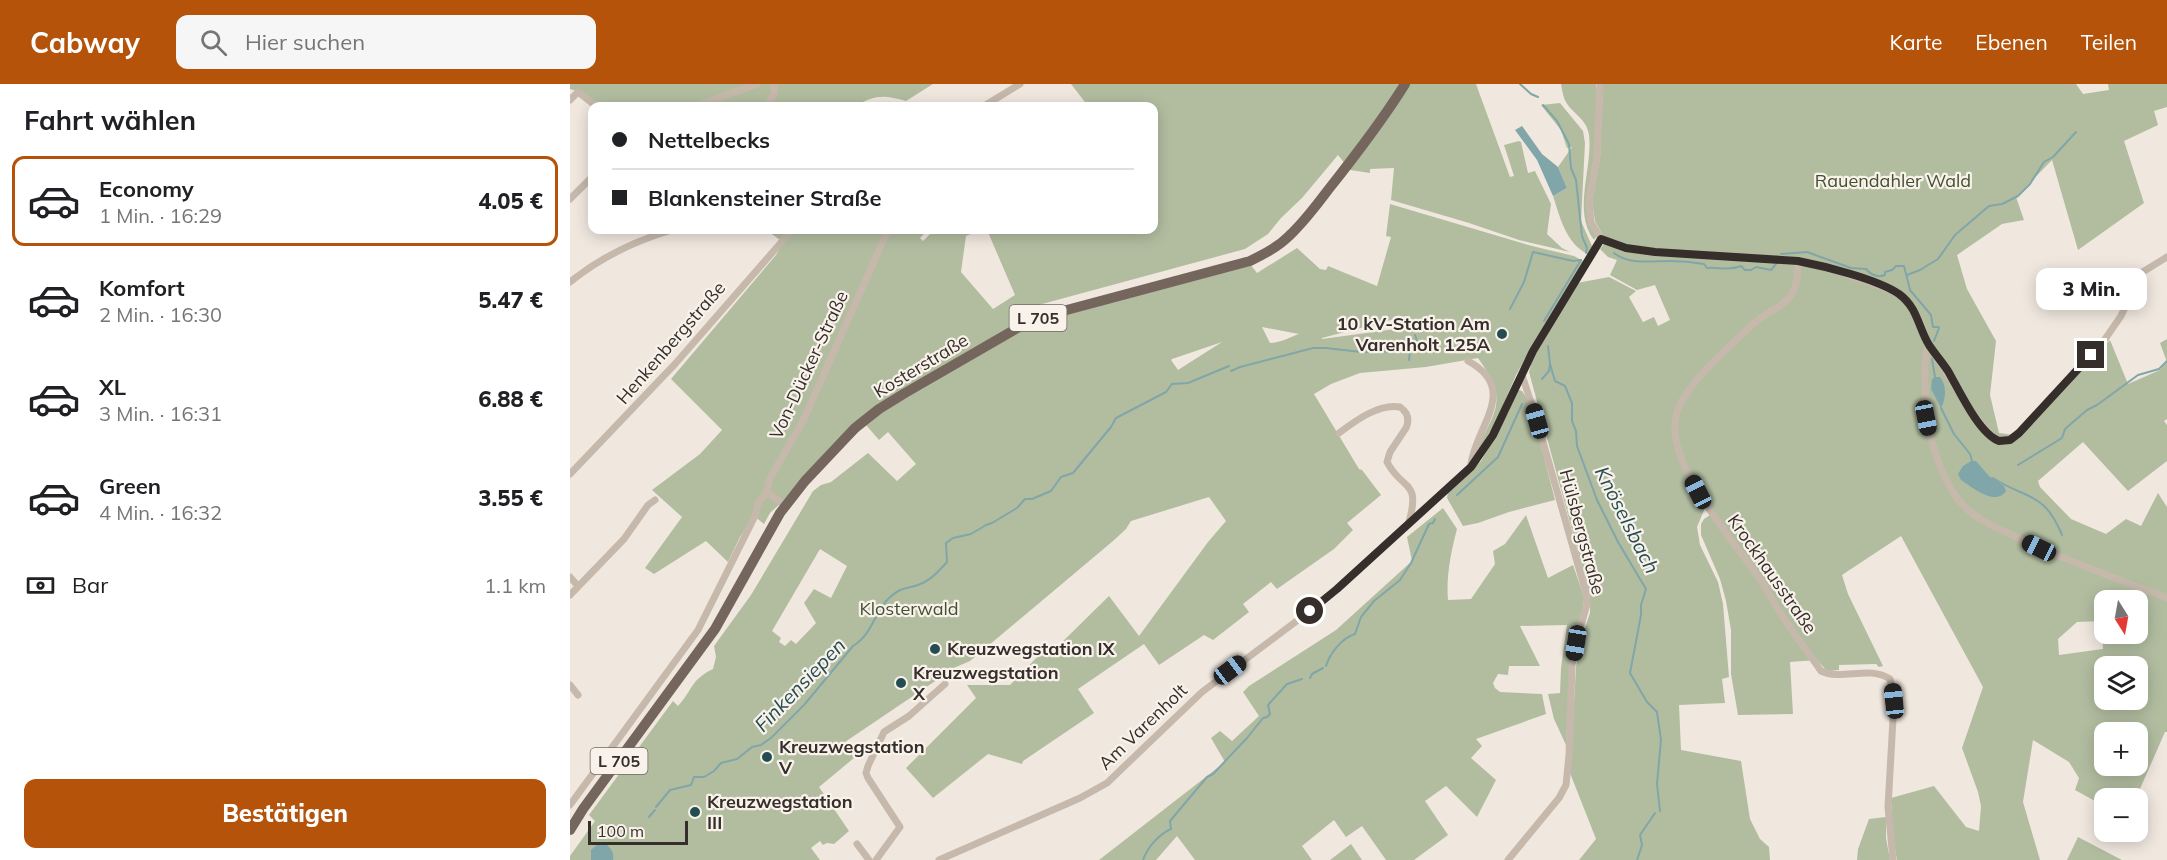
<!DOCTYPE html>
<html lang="de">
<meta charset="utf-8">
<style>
body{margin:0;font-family:Mulish,sans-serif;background:#f6f6f6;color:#202124;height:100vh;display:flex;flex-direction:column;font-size:22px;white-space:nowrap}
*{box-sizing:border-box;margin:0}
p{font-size:20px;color:#757577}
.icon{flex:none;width:33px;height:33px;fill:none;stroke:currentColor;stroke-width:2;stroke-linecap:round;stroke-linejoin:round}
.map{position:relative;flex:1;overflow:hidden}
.sheet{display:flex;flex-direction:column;background:#fff;width:570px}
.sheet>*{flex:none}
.top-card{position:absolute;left:18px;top:18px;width:570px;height:132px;border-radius:12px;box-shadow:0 3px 15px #0003;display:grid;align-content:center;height:132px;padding:0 24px;background:#fff}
.needle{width:39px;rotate:169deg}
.controls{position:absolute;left:1524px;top:506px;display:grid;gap:12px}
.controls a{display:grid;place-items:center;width:54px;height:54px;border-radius:12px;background:#fff;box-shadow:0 3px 15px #0003;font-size:30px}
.scale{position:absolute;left:18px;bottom:15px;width:100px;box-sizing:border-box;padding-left:6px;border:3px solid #352e2a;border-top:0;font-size:16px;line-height:21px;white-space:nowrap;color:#352e2a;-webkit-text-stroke:4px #f8f2eb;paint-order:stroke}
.end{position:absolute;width:27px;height:27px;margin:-14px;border:8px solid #352e2a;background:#fff;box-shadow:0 0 0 3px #fff}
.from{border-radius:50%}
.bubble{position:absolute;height:42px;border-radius:12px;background:#fff;box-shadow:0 3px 15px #0003;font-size:20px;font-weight:800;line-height:42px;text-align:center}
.car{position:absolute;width:18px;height:36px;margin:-18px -9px;border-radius:8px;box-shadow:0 0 4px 2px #0007;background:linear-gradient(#222 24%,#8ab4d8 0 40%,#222 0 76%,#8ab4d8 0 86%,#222 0)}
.top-card b{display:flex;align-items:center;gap:21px;height:57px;font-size:22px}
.top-card b+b{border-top:2px solid #e0e0e0}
.top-card i{width:15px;height:15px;background:#202124}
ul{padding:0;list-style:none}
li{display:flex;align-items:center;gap:18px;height:90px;margin:0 12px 9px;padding:0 12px;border:3px solid transparent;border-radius:12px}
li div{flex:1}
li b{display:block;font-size:22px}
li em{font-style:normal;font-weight:800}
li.on{border-color:#b45309}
li>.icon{width:54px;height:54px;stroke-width:1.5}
h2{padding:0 24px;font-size:27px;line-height:72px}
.pay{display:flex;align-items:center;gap:15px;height:66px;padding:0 24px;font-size:22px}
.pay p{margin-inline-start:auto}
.action{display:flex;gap:12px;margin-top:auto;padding:12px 24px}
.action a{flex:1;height:69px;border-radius:12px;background:#b45309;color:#fff;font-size:24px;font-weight:800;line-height:69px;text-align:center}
header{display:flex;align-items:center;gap:36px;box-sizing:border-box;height:84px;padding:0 30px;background:#b45309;color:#fff}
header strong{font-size:28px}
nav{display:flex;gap:33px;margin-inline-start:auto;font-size:21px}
.search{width:420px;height:54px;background:#f6f6f6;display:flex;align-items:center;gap:15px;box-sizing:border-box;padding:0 21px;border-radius:12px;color:#757577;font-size:22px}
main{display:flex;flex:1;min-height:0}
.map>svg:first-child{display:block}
</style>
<header>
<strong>Cabway</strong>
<div class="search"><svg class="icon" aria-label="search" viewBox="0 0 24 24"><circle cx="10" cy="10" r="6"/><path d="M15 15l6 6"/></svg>Hier suchen</div>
<nav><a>Karte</a><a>Ebenen</a><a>Teilen</a></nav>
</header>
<main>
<section class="sheet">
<h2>Fahrt wählen</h2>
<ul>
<li class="on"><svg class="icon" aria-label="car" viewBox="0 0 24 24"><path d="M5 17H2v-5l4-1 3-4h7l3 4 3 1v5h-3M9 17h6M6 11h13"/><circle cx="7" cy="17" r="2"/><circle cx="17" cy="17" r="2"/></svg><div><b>Economy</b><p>1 Min. · 16:29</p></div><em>4.05 €</em></li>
<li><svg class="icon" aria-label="car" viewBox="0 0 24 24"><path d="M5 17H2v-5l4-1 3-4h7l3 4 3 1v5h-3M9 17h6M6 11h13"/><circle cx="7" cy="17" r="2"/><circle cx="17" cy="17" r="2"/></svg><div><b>Komfort</b><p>2 Min. · 16:30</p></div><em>5.47 €</em></li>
<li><svg class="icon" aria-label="car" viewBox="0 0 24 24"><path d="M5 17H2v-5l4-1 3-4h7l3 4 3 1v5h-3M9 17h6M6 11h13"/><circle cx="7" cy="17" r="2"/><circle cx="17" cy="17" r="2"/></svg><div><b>XL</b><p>3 Min. · 16:31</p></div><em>6.88 €</em></li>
<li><svg class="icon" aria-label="car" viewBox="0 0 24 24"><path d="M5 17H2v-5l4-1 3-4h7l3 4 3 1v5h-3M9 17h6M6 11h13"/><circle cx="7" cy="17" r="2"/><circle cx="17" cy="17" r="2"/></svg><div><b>Green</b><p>4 Min. · 16:32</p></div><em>3.55 €</em></li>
</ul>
<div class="pay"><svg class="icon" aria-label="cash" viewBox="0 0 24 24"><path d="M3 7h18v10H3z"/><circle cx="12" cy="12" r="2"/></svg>Bar<p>1.1 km</p></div>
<div class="action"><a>Bestätigen</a></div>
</section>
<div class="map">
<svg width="1597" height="776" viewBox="0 0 1597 776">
<rect width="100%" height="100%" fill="#f0e8df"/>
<g fill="#b2bda0" fill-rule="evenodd">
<path d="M0 0H363L336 17C315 11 305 10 286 22H27L10 8 0 5Z"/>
<path d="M501 0H906L940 93 944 92 934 61 949 57 951 58 958 89 965 87 981 120 977 150 992 164 1000 168 949 156 899 139 821 116 824 84 800 85V89L780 86 768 71 732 114 711 134 698 150 675 165 461 223 480 235 680 180 687 189 727 164 750 185 756 186 758 182 807 202 821 153 816 152 820 120 962 162 1004 172 1013 177 966 255 946 291 926 338 908 367 907 366C927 323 938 316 908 274L856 283 790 289 761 300 744 310 789 385 792 386 811 411 777 439 783 446 764 465 707 505 701 498 673 520 679 528 643 556 634 551 589 581 574 560 508 605 524 629 453 677 452 680 418 670 363 714 336 684 406 614 397 601H440L477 563 482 568 539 512 569 552 638 458 656 437 639 413 561 437 556 445 543 457 400 577 386 583 275 658 284 674 249 703 279 747 264 760 257 759 253 761 250 757 241 764 250 776H0V772L25 737 19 731 103 617 108 622C123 606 120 596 143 585L146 573 144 562 181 511 243 407 251 401 261 398 298 369 327 397 346 380 318 348 309 356 296 341 200 429 194 440 184 432 170 453 158 478 136 457 84 490 75 484 112 433 82 406 130 370 152 346 101 295 206 171 213 158 196 146H358L350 154 353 157 364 146H411L396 152 391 188 423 225 445 211 417 146H584V22H518ZM836 232 840 243 752 255V254ZM692 243 729 250C720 253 710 259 700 259ZM652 258 608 286 601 276 602 275ZM250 465 277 482 261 514 244 505 234 519 246 539 226 560 221 556 215 562 209 558 211 554 202 547Z"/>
<path d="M991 0H1026L1028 18 1019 138 1026 153 1024 156C1002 127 1023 84 1019 51 1017 35 1003 30 996 18 993 13 992 5 991 0Z"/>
<path d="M1033 0H1506L1513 10 1539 6 1538 0H1597V23L1584 27 1588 41 1554 57 1574 119 1508 166 1482 76 1446 113 1454 136 1432 140 1387 171 1397 205 1426 257 1420 311 1429 349 1444 351 1465 336 1540 256 1558 300 1590 286 1597 278 1590 259 1597 255V335L1594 337 1597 341V377L1558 407 1513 358 1468 397 1470 403 1501 435 1536 450 1556 435 1571 442 1588 409 1597 423V648H1595L1566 714H1534V722L1505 706 1509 694 1499 678 1463 656 1453 718 1470 776H1327L1323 755 1321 714 1364 702 1396 743 1409 747 1411 722 1408 708 1392 664 1413 603 1331 452 1272 491 1278 510 1313 582 1309 583 1306 580 1269 581V586L1257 587 1247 576 1220 578 1223 630 1168 631 1161 590V546L1156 517 1150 495 1131 451V440L1134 435 1140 431 1135 424 1127 443 1130 461 1148 498 1153 520 1159 593 1152 595 1155 619 1109 621 1111 666 1171 677 1180 735 1190 755 1199 763 1200 776H1009L1026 755 1000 689 1006 583 1010 558 1020 529V512L959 288 964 269 1007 199 1039 193 1066 207 1059 213 1073 238 1084 233 1088 242 1100 236 1085 201 1067 206 1040 191 1047 176 1038 173 1030 165 1036 157 1025 137 1022 118 1030 73ZM1534 516H1568V549H1534ZM1531 537 1533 565 1489 571 1488 555 1507 538ZM1534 582H1568V615H1534ZM1534 648H1568V681H1534Z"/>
<path d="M990 19 1013 47 1015 59 1011 137 1022 162 1018 170C996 160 990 133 983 112L997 104 988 83 1002 63 997 64 991 46 971 21Z"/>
<path d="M949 306 952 307 960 319 985 416 939 428 908 439 893 442 877 414 878 408 911 377 939 327 946 308Z"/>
<path d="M873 424 887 445C881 468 876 492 878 516L901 515 925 480 923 467 935 460 956 431 978 494 1003 481 1014 513 1013 524 1001 564 996 661 984 635 978 610 990 609 991 584 997 541 950 542 970 582H939L938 591 928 590 923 599 925 604 930 608 972 610 976 630 906 655 912 662 901 674 926 696 907 733 876 702 855 717 878 751 844 776H816L792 742 776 753 764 736 732 762 742 776H625L607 752 586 776H529L655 678 641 654 650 647 662 657 689 632 673 608 679 602 766 546 842 477 837 453Z"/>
<path d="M1316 733V754L1320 776H1287L1288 765 1299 735Z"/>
<path d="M1508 753 1552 776H1497Z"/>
<path d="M781 760 792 776H760Z"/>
</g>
<g fill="#81a6a9">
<path d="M952 42 972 70 988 83 997 104 983 112 967 76 945 46Z"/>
<path d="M1365 293H1370C1377 301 1376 315 1371 324L1361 305 1362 295Z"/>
<path d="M1401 377H1406L1419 392 1434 402 1436 407C1425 423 1402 403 1391 396L1388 390 1393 382Z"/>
<path d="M29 759H35C40 764 45 768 43 776H21V766Z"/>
</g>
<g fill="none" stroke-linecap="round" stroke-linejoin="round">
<g stroke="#81a6a9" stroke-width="2">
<path d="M950 0 961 10 968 13"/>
<path d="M973 21 987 37 999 60 1001 84 1006 96 1012 152 1017 164 1016 169"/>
<path d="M1044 169C1059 181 1081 177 1100 177 1111 177 1123 178 1134 180L1137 184C1149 183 1159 187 1171 182L1175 186H1181L1186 183 1201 186 1206 180"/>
<path d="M1211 170 1237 168 1281 184 1296 185C1301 191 1307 194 1315 191V188L1322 186 1326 182H1334L1340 206 1361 231 1363 243H1368L1369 244 1364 257"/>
<path d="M1337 191 1350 186 1368 175 1385 151 1419 122 1432 120 1448 112 1460 100 1474 78 1483 73 1506 48"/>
<path d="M940 225 954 198 963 168 1003 177 1011 176"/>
<path d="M974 237 1011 176"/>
<path d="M978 262 980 280 985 297 995 302 1002 319V337L1006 347 1007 362 1027 416 1048 458 1076 505 1071 521V531L1060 589 1077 618 1087 628 1091 656 1087 700 1090 727"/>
<path d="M1362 275 1365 293"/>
<path d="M839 276 840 268"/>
<path d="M661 287 670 283 743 264H756L791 268 844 267 848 260 845 251"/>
<path d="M972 295 979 287 980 280"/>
<path d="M1371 324 1384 350 1400 370 1402 377"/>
<path d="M1448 381 1492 354 1495 345 1517 326 1527 321 1568 291 1589 285 1597 277"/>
<path d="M1423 394C1457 416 1474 407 1492 451"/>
<path d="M887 411 928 373 952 320"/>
<path d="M756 582C760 569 772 554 785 550L791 533 804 517 830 496 841 479 859 440 863 439 865 435"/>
<path d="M740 594 742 590 753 584"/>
<path d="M86 723 100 706 121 701 124 693H134L144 687 151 679 167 675 182 663 191 661 201 654 234 621 283 562C303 550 304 528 319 514 333 502 333 506 348 501 360 497 369 487 377 478L376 459 383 454 401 450 416 441 422 439 447 424 455 415H462L481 407 491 393 503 389 541 343 546 334 596 308 602 300 618 299 659 282"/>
<path d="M79 733 85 726"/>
<path d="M573 776C577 764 589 750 601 745L600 737 637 693 643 690 677 654 693 634 697 633 700 630 698 621 717 600 732 595"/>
<path d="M1067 776 1072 761 1070 751 1085 729"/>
</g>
<g stroke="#c6b9ac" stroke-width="7">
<path d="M1030 0 1027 72 1019 117 1021 138 1031 155 1056 164 1085 169 1183 173 1249 181 1318 205 1329 211 1340 221 1349 235 1358 260 1401 327 1425 356 1437 357 1449 349 1531 261 1551 232 1571 189 1597 173"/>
<path d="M0 16 8 8 26 22"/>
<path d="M126 22 187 0"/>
<path d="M196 22 205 9 203 0"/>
<path d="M414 22 450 0"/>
<path d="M0 115 22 93"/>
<path d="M1228 177C1228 225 1210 216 1181 242 1159 263 1116 300 1107 328 1092 376 1159 451 1185 488 1194 500 1201 514 1209 527 1222 547 1237 567 1251 587 1272 597 1299 581 1320 595L1324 617 1318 723 1323 776"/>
<path d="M0 198C31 173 64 157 102 146"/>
<path d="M1358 260C1353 279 1355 299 1356 319 1357 351 1372 401 1396 424 1409 437 1428 444 1444 452 1494 476 1545 494 1597 514"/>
<path d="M898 277C950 305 906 342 901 380"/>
<path d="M769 349C785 337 809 319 830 323 837 328 840 335 836 344L820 368 817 378C832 407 851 395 839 438"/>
<path d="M0 390 105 280 222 146"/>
<path d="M216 422 197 408 199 396 233 337 318 146"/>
<path d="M0 493 8 502"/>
<path d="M0 511 54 455 78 421 85 416"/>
<path d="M0 601 8 611"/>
<path d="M0 721 128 546 185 432 188 419 197 408"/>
<path d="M287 760 299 776"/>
<path d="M306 776 330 743 298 694 296 689 298 682 314 648 339 632 375 600"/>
<path d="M369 776 510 714 537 699 632 608 752 518 901 383 923 351 963 267 1031 155"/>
<path d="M938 776 989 714 996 701 999 671 1002 582 1006 559 1017 520 1016 509 967 337 952 291"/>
</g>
<path stroke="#75665d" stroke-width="10" d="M0 746 13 725 145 545 210 429 235 397 285 344 309 325 335 309 463 235 680 177C694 170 708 163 719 152 734 138 746 122 758 106 785 72 812 37 835 0"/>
</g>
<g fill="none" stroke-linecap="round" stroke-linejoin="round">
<path stroke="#352e2a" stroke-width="8" d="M740 527 767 505 901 383 923 351 963 267 1031 155 1056 164 1085 168 1228 177C1254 182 1307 195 1329 210 1348 224 1348 243 1359 261 1365 270 1372 278 1378 287 1389 306 1409 350 1429 357L1440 356 1449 349 1521 271"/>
</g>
<g fill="#244d52" stroke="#f8f2eb" stroke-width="2">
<circle cx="932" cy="250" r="6"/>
<circle cx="365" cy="565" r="6"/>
<circle cx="331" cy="599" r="6"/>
<circle cx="197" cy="673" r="6"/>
<circle cx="125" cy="728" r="6"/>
</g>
<g text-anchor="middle" stroke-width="4.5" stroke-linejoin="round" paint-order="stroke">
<g fill="#f8f2eb" stroke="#706964" stroke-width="1.5">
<rect x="439.5" y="221" width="57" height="26" rx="4.5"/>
<rect x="20.5" y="664" width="57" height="26" rx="4.5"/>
</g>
<g font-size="16" font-weight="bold" fill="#352e2a">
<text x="468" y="240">L 705</text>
<text x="49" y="683">L 705</text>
</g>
<g font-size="18" fill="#435131" stroke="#f8f2eb">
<text x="1323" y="103">Rauendahler Wald</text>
<text x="339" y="531">Klosterwald</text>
</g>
<g font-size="18" font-weight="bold" fill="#352e2a" stroke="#f8f2eb" text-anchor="start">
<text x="920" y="246" text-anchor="end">10 kV-Station Am<tspan x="920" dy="21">Varenholt 125A</tspan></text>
<text x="377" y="571">Kreuzwegstation IX</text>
<text x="343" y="595">Kreuzwegstation<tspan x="343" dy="21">X</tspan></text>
<text x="209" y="669">Kreuzwegstation<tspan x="209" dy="21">V</tspan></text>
<text x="137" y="724">Kreuzwegstation<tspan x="137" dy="21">III</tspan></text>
</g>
<g font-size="18" fill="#352e2a" stroke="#f8f2eb">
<text transform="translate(101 259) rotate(-49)" y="6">Henkenbergstraße</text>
<text transform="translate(239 281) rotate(-65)" y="6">Von-Dücker-Straße</text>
<text transform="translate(351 282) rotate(-31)" y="6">Kosterstraße</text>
<text transform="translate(1012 448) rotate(75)" y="6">Hülsbergstraße</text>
<text transform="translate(1202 490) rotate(55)" y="6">Krockhausstraße</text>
<text transform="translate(573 643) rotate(-44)" y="6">Am Varenholt</text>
</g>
<g font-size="20" font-style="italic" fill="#244d52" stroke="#f8f2eb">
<text transform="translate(1057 436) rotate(63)" y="7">Knöselsbach</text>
<text transform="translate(230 601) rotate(-46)" y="7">Finkensiepen</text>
</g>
</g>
</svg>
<div class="controls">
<a><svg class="needle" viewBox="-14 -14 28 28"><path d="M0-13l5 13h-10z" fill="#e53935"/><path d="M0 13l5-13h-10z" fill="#757577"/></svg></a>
<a><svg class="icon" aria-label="layers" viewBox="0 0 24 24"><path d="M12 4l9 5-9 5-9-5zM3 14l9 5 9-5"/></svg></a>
<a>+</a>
<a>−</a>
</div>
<div class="scale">100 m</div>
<i class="end from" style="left:740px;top:527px"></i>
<i class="end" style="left:1521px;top:271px"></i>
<div class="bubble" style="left:1466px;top:184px;width:111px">3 Min.</div>
<i class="car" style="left:1356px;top:334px;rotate:169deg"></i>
<i class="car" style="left:967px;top:337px;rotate:344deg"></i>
<i class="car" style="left:1128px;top:408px;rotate:333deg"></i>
<i class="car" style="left:1469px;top:464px;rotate:296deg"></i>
<i class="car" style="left:1006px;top:559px;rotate:189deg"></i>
<i class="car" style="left:660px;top:586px;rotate:53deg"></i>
<i class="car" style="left:1324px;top:617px;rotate:354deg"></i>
<div class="top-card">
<b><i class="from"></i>Nettelbecks</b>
<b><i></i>Blankensteiner Straße</b>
</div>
</div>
</main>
